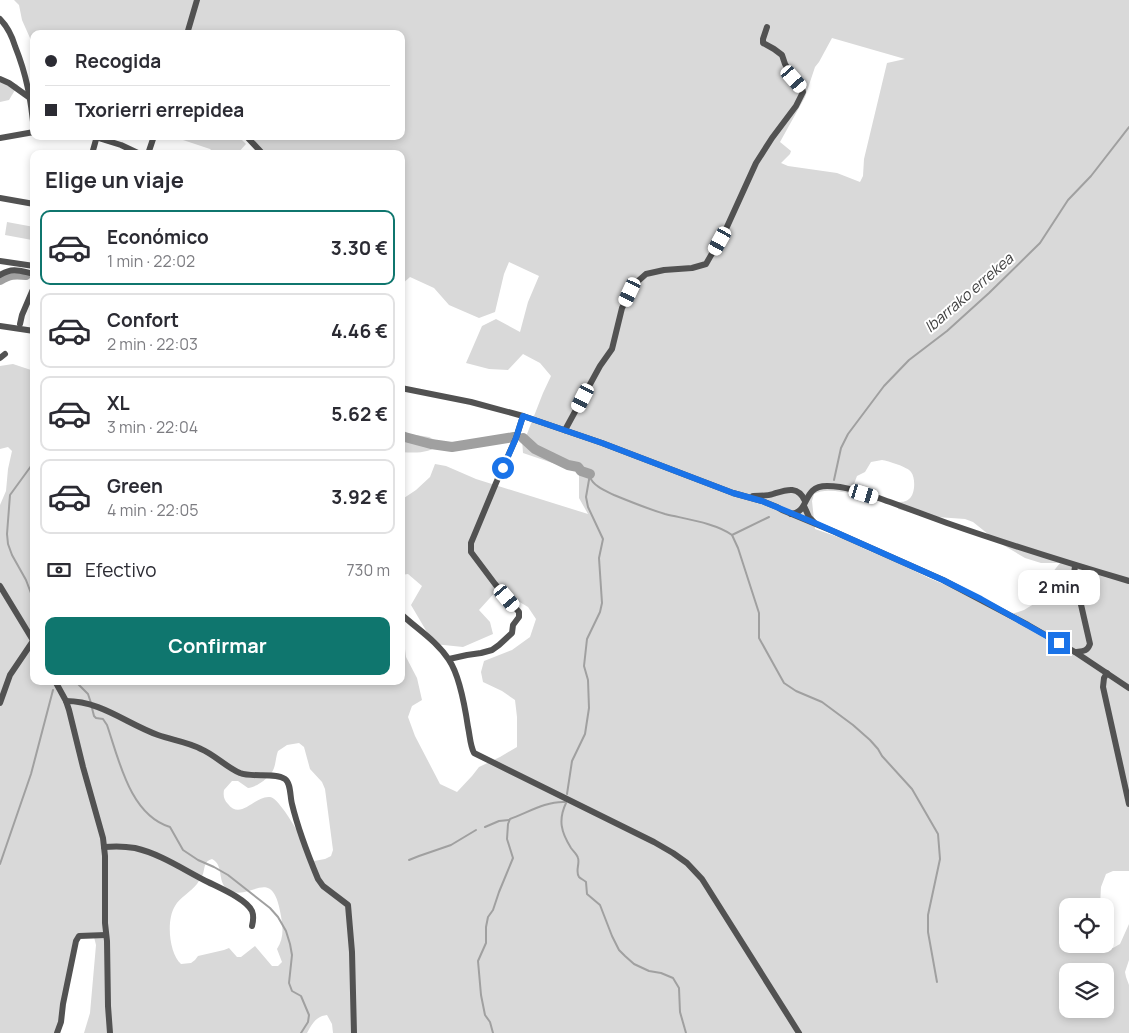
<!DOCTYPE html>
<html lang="es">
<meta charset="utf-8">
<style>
body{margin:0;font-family:Manrope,sans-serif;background:#f2f2f3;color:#2b2b33;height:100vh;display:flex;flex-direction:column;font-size:19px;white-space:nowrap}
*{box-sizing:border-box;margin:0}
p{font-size:16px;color:#7c7c81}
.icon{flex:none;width:28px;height:28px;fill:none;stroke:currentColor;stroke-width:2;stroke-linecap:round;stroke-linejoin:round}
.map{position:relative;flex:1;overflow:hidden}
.sheet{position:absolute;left:30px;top:150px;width:375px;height:535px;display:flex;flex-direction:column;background:#fff;border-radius:10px;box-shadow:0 2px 8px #0003}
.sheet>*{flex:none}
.guide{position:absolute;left:30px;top:30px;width:375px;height:110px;border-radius:10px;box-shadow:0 2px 8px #0003;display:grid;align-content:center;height:110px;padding:0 15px;background:#fff}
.controls{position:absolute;left:1059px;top:898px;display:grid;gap:10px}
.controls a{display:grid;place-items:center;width:55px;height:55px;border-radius:10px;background:#fff;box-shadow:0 2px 8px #0003;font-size:25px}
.end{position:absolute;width:22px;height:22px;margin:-11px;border:6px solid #1a73e8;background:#fff;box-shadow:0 0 0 2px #fff}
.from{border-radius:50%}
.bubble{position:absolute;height:35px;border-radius:10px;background:#fff;box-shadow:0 2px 8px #0003;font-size:16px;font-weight:700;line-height:35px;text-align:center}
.car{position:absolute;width:15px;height:30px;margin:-15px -8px;border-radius:6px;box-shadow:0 0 4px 1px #0007;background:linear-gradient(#fff 24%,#345 0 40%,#fff 0 76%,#345 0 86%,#fff 0)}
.guide b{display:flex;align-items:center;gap:18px;height:48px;font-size:19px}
.guide b+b{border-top:1px solid #e1e1e2}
.guide i{width:12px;height:12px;background:#2b2b33}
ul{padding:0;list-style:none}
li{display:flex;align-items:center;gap:15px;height:75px;margin:0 10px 8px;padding:0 5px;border:2px solid #e1e1e2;border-radius:10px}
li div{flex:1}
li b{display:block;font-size:19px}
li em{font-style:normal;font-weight:700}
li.selected{border-color:#0f766e}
li>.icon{width:45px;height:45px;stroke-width:1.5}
h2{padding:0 15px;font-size:22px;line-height:60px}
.pay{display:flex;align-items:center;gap:12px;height:55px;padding:0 15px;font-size:19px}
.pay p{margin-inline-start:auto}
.cta{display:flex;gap:10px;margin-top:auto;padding:10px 15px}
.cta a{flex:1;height:58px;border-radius:10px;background:#0f766e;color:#fff;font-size:20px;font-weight:700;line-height:58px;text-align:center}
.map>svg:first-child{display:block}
</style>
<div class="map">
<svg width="1129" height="1033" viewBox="0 0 1129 1033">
<rect width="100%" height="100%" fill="#fff"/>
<g fill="#d9d9d9" fill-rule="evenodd">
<path d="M14 0H1129V871H1113L1106 874 1101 887 1100 906H1068V944H1099L1104 948H1113L1120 944 1129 924V960L1125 972 1126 977 1129 985V1033H333L332 1024 327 1015C316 1016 312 1024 307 1033H84L90 1013 96 945 94 937 89 934 76 941 57 1033H0V505L6 491 8 469 12 451 8 447 0 449V366L13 364 34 371V681H401V641H404L406 657 417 678 422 700 412 706 408 717 415 736 440 784 457 792 472 776 479 767 500 757 517 747V717L515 700 502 691 483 682 481 672 484 661 512 650 530 637 536 619 528 607 498 589 479 610 490 622 493 634 463 647 434 644 411 605 422 586 408 574 401 575V500L416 490 430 477 435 464 446 466 476 479 588 514 579 498V472L523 453 522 439 527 434 543 393 551 376 540 363 523 354 508 370 489 369 466 363 482 326 496 319 520 332 528 302 539 276 509 262 504 274 495 312 479 318 449 305 434 288 410 277 401 285V154H265L248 136H401V34H34V47L22 20 19 5ZM832 38 905 59 887 63 864 159 863 176 860 182 837 173 788 166 781 163 790 154 791 151 780 142 805 97 815 67 819 62ZM882 460C888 461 908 467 911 472 916 478 915 495 909 499 906 502 901 502 897 502L898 509 923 516 965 519 973 522 998 542 1025 558 1041 563H1060L1048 578 1041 597 1037 602 1024 610 1006 616 962 592 929 578 898 563 867 550 844 539 815 529 812 501 814 494C827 487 844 494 858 493L854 484 857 476 865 472 871 462ZM299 743 304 747 310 769 322 782 325 789 333 850 331 856 325 859 314 861C308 850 281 798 270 797 255 795 241 821 228 804 224 800 223 796 224 790L232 781H238L248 788C257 787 271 777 274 768 276 762 276 756 278 751L287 745ZM212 859C224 865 217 881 227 889 250 905 272 861 281 916 283 928 284 938 277 949L282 962 278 966H272L255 946 241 957H237L229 948 224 950 198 956 195 960 191 963 181 964C169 953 166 920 175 906 180 897 191 892 197 884 199 881 201 877 203 874 205 867 204 861 212 859ZM1068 971H1105V1009H1068Z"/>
<path d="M0 78 6 80 18 85 9 100 0 102Z"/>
<path d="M175 136H238L246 144 237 154H215L210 149 174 137Z"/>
<path d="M7 222 34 227 32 240 5 235Z"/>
<path d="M401 429 409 434 429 437 441 443C430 454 415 453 401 452Z"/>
</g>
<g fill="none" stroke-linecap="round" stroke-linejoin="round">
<g stroke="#a0a0a0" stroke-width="2">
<path d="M34 427 31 435 34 442"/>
<path d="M34 462 10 495 7 534 8 544 12 555 26 580 34 601"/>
<path d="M590 477C593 486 606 491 614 495 631 502 648 509 665 514 685 519 716 523 732 535L769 517"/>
<path d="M834 480 841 448 848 434 884 386 909 360 947 331 989 293 1040 243 1068 200 1091 176 1129 127"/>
<path d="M732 535 738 548 759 613V638L784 683 796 691 822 702 853 725 870 740 878 749 882 756 912 789 938 834 940 859 928 915V932L937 982"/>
<path d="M75 681 88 694 91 703"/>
<path d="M92 708 94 716 96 718 103 719 107 725C119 760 130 815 170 827L183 850 198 860 214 867 228 875 270 908 278 917 286 931 290 944 292 955 289 983 292 991 301 996 309 1015 308 1022 301 1033"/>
<path d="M567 794 572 761 585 734 589 708 588 680 584 666 587 639 600 612 602 603 599 558 603 539 588 507 586 497 590 474"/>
<path d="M566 803C558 820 561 832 571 848 573 851 577 854 578 858 580 864 575 871 579 877 581 879 584 880 586 882L587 894 600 905 612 936 619 950 625 956 634 964 649 971 661 973 673 978 679 988 680 1012 686 1033"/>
<path d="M485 827 499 821 509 820"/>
<path d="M409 860 419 856 451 845 476 830"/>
<path d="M0 864 31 774 53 690"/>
<path d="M493 1033 490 1022 485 1015 481 995 478 961 486 943V927L488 917 493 910 499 892 513 858 507 839 508 824 510 819C527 813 546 801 565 802"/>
</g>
<g stroke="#a0a0a0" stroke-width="10">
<path d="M0 280C10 274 14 274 26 275"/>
<path d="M401 436 431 444 452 447 514 437"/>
<path d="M523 438 535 449 568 465 578 467 581 471 590 474"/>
</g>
<g stroke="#525252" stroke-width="6">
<path d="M0 19C8 27 12 36 15 46 27 76 31 100 34 131"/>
<path d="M187 34 197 0"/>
<path d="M0 79 9 83 30 98"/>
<path d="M92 136 121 145 140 154"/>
<path d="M246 136 263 154"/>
<path d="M0 138 34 132"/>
<path d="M92 154 97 136"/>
<path d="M148 154 154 136"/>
<path d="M0 198 34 204"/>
<path d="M0 261 34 266"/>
<path d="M0 275C13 267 20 271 34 274"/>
<path d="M20 324 22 315 34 287"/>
<path d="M0 326 34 331"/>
<path d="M0 358 5 354"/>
<path d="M401 388 471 402 523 416 602 443 733 493 762 501 777 507 782 510 835 532 943 580 1028 625 1075 652 1129 688"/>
<path d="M565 430 600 366 612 349 622 308 630 293 637 282 646 274 664 270 692 268 706 264 726 229 756 163 772 138 796 106 803 92 802 88 794 79 785 64 782 55 774 49 763 43V39L767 27"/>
<path d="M753 496C759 496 767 496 773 494 786 490 798 485 805 501"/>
<path d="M804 506 809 517 814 522"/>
<path d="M791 514C811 512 801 486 827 486 848 486 870 495 890 502 909 509 928 516 947 523 1007 544 1068 563 1129 581"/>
<path d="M0 586 34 642"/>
<path d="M401 614C417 629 437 641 449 660 460 676 465 707 468 727 470 736 470 745 474 753L654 842 673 853 687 863 702 879 799 1033"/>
<path d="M1075 652C1083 651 1087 652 1090 644L1074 574 1075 566"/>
<path d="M449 659 467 655 481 653 492 650 499 645 512 633 513 625 519 617V612L495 584 471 552V543L496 483 516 438 523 416"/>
<path d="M1107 673 1104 678 1103 687 1129 804"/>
<path d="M55 681 66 701 69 710 83 767 103 838 105 856V923L107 941 108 1006 110 1033"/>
<path d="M66 701C101 701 127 724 158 735 172 740 188 742 201 749 215 755 226 767 240 773 253 778 274 772 285 779 291 783 290 797 292 804 298 829 308 855 318 879L323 886 348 905 352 952 354 1033"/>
<path d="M0 703 10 675 33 641"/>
<path d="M104 847C115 846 124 846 135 848 161 854 184 870 208 882 220 888 246 899 252 911 254 916 253 922 252 926"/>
<path d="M57 1033 61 1022 63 1004 76 941 79 936 106 935"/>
</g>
</g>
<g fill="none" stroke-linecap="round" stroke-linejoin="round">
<path stroke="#1a73e8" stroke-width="6" d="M503 468 516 438 523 416 602 443 733 493 762 501 815 523 943 580 981 599 1059 643"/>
</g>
<g text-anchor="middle" stroke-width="4" stroke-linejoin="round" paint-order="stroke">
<g font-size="15" font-style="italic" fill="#414141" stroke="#fff">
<text transform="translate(969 293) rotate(-41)" y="5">Ibarrako errekea</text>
</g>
</g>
</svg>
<div class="controls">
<a><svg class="icon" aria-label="locate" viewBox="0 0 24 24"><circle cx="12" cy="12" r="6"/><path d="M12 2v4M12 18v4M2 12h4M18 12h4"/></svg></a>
<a><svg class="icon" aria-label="layers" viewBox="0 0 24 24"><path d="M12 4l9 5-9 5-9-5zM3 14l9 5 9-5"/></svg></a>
</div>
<i class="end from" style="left:503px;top:468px"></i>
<i class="end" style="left:1059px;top:643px"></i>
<div class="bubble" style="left:1018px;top:570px;width:82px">2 min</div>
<i class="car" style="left:794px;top:79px;rotate:139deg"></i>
<i class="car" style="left:720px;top:241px;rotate:209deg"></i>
<i class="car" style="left:630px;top:292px;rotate:205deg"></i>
<i class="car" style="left:583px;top:398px;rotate:207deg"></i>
<i class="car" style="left:864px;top:494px;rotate:107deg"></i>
<i class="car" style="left:507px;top:598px;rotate:140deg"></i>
<div class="guide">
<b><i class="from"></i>Recogida</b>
<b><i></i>Txorierri errepidea</b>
</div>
<section class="sheet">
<h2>Elige un viaje</h2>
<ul>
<li class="selected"><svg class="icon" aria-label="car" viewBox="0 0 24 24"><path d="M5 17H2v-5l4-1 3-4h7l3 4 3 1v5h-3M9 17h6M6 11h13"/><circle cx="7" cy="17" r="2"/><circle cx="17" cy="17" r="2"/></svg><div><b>Económico</b><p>1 min · 22:02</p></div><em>3.30 €</em></li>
<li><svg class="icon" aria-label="car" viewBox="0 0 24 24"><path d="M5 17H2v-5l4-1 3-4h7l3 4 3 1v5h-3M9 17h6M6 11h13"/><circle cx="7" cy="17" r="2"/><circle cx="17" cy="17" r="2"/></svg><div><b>Confort</b><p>2 min · 22:03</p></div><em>4.46 €</em></li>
<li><svg class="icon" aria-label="car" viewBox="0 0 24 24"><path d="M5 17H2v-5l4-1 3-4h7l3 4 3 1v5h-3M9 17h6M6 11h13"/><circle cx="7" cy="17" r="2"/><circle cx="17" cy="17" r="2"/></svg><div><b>XL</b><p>3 min · 22:04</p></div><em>5.62 €</em></li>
<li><svg class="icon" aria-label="car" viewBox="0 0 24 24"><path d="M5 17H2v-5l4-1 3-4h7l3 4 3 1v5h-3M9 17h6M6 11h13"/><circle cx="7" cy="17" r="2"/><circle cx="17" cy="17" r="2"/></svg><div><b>Green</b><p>4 min · 22:05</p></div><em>3.92 €</em></li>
</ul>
<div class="pay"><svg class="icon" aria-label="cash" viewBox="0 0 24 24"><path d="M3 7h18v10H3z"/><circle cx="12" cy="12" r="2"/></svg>Efectivo<p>730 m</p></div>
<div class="cta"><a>Confirmar</a></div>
</section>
</div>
